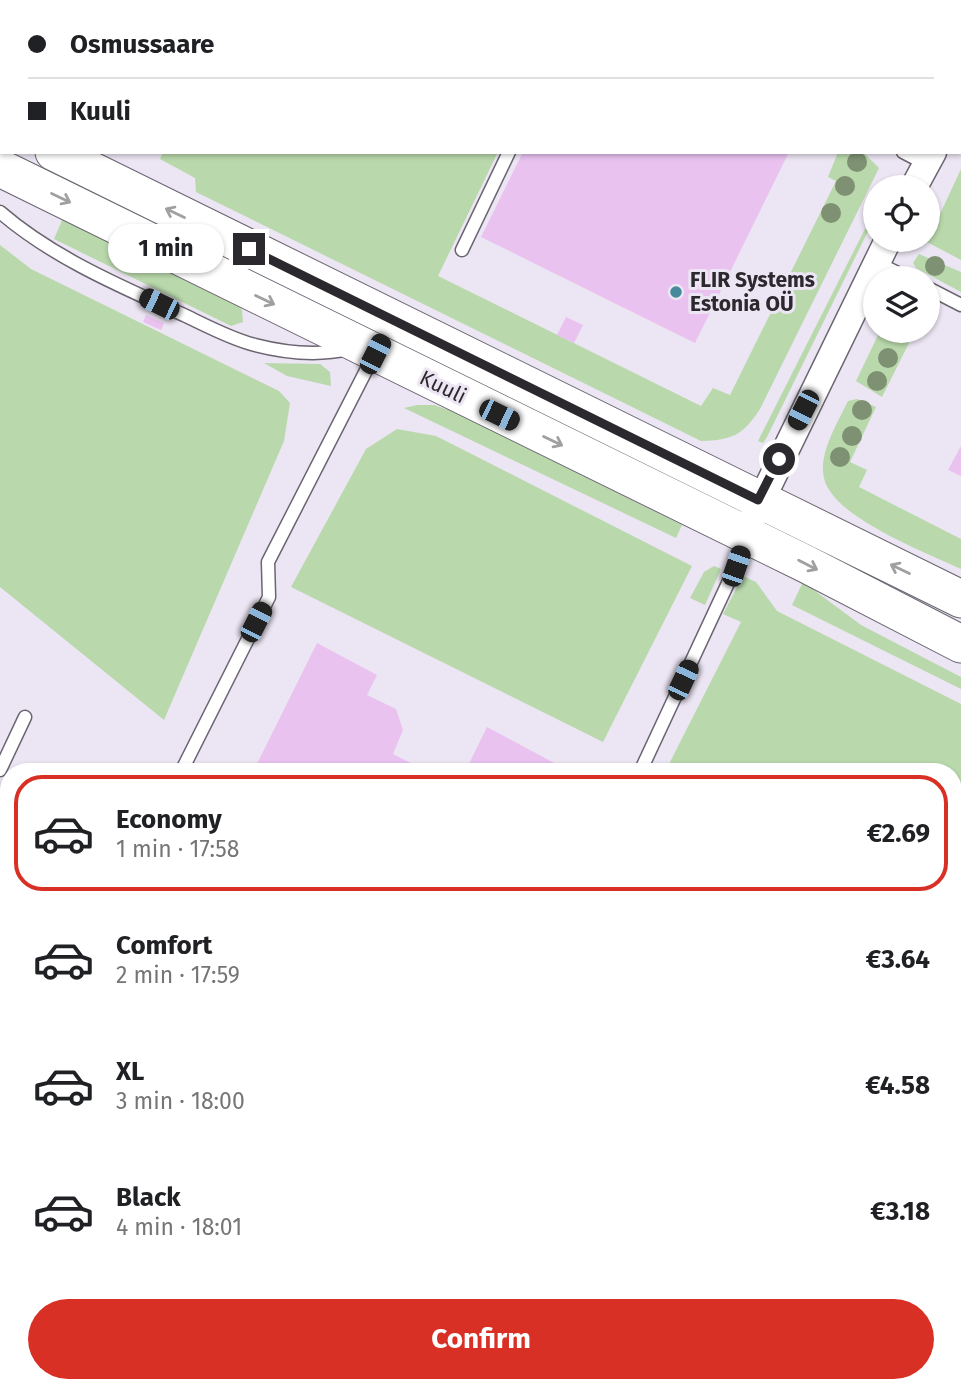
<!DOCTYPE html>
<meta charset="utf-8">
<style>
body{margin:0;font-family:"Fira Sans",sans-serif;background:#f2f2f2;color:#202124;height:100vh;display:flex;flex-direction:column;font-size:26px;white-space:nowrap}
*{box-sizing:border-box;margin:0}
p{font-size:23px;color:#757577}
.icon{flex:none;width:38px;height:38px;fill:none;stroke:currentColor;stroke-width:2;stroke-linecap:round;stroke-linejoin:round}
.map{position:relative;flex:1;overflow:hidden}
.details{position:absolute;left:0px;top:763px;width:962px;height:630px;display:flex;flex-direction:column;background:#fff;border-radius:28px 28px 0 0;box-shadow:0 2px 5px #0004}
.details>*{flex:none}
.banner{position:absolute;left:0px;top:0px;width:962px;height:154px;box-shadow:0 2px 5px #0004;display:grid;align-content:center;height:154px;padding:0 28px;background:#fff}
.buttons{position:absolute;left:863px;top:175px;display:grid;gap:14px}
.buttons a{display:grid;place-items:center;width:77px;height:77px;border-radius:50%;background:#fff;box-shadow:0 2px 5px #0004;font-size:35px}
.end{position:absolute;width:32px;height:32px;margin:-16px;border:9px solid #2c292e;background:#fff;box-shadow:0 0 0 4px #fff}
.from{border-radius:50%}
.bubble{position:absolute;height:49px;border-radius:24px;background:#fff;box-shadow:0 2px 5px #0004;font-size:23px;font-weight:700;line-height:49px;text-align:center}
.car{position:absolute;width:21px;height:42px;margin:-21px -10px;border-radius:9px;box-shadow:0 0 5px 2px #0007;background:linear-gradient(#222 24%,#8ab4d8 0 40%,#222 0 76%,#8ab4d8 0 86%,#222 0)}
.banner b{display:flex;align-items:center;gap:24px;height:66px;font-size:26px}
.banner b+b{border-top:2px solid #e0e0e0}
.banner i{width:18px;height:18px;background:#202124}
ul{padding:12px 0 0;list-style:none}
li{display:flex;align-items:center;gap:21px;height:116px;margin:0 14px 10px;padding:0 14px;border:4px solid transparent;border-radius:28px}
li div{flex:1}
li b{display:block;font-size:26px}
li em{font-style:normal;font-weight:700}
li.current{border-color:#d93025}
li>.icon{width:63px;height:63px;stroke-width:1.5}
.action{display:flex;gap:14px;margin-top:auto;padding:14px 28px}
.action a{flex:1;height:80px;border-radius:42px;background:#d93025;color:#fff;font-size:28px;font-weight:700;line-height:80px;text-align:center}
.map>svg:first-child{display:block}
</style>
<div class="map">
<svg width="961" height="1393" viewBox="0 0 961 1393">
<rect width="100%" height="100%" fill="#ece5f3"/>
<g fill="#b9d9ac">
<path d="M163 152H498L438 276 701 406 713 388 730 395 836 181 828 177 838 152H863L879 168 760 409C743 435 733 440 701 441L196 192 195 178 160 159Z"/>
<path d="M961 169V260L927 242Z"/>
<path d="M875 209V217L767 437 763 443 758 441Z"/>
<path d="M63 218 238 305 242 310 243 322 231 326 54 239Z"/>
<path d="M0 245 31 269 279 391 290 403 284 441 164 720 0 587Z"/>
<path d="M919 254 961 272V292L916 268 913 263Z"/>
<path d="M880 331H915L882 397 856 381Z"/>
<path d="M264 363 320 364 330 372 331 386 287 376Z"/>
<path d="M857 399 876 407 850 462 867 470 859 487 961 539V569C927 553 832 517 824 478 818 454 838 422 848 401Z"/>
<path d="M417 405H434L452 411 682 525 676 538 404 408Z"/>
<path d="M397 429 436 436 692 566 603 742 291 587 366 449Z"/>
<path d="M714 566 721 569 705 605 690 598 704 572Z"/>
<path d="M743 576 756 582 777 611 961 704V934L954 948V772H665L741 622 723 614Z"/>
<path d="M803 582 861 625 961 677V689L792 605Z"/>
<path d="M961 1087V1237L954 1248V1102Z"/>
<path d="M382 1384H690L685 1393H377Z"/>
<path d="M807 1384H864L859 1393H803Z"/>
</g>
<g fill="#e9c2f0">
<path d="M523 152H789L695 343 481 237Z"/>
<path d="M146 315 164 323 161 330 143 322Z"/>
<path d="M566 317 583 325 574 343 557 335Z"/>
<path d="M961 446V476L948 470Z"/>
<path d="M317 643 377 675 367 695 396 709 403 730 393 754 429 772H253Z"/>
<path d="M487 727 558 765 560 772H465Z"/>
<path d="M9 1303V1384H343L339 1393H0V1321Z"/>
</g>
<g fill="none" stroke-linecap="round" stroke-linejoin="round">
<g stroke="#6b6571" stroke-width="15">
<g id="lane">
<path d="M132 0 135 2"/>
<path d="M7 2 8 0"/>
<path d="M906 2 907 0"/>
<path d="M0 16 2 12"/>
<path d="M0 30 2 31"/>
<path d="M903 152 926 164"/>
<path d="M0 212C53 258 122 287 186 316 207 326 231 339 255 345 286 353 318 356 349 349"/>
<path d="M462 250 509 152"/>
<path d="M877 263 908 278"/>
<path d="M928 288 961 305"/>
<path d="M0 770 25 717"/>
<path d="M181 772 269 597 268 562 374 355"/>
<path d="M640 772 736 566 746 539"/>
<path d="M0 1121 9 1103"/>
<path d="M954 1311 961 1350"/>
<path d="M351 1393 355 1384"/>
<path d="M721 1393 725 1386 736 1384"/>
</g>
</g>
<g stroke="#6b6571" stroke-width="29">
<g id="street">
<path d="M914 187 933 152"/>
<path d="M754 515 888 240"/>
</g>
</g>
<g stroke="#6b6571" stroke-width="39">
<g id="secondary">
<path d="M0 125 2 126"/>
<path d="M54 152 961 599"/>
<path d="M0 168 806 564 961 644"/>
</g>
</g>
<g stroke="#6b6571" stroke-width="41">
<g id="highway">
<path d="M954 1055 961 1041"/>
<path d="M954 1290 961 1279"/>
<path d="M776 1393 780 1384"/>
<path d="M886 1393 892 1384"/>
</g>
</g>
<use href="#lane" stroke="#fff" stroke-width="12"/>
<use href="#street" stroke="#fff" stroke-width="26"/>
<use href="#secondary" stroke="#fff" stroke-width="37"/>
<use href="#highway" stroke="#fff" stroke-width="38"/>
</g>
<g fill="#7e9173">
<circle cx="857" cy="162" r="10"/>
<circle cx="845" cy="186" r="10"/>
<circle cx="831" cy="213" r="10"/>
<circle cx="935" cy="266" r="10"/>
<circle cx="888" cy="358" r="10"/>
<circle cx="877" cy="381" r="10"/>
<circle cx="862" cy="410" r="10"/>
<circle cx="852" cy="436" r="10"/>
<circle cx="840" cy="457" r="10"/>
</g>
<defs><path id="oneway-shaft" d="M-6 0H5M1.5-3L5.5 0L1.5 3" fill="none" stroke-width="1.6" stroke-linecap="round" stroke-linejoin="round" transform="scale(1.75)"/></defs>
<g stroke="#a09fa1">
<use href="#oneway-shaft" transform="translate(61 198) rotate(26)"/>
<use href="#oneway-shaft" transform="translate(175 213) rotate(-154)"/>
<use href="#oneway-shaft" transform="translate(265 300) rotate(26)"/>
<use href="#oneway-shaft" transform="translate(553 441) rotate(26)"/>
<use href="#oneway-shaft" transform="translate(808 565) rotate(27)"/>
<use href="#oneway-shaft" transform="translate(900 569) rotate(-154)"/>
</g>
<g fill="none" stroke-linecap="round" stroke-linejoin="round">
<path stroke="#2c292e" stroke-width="9" d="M249 249 758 500 779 459"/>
</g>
<circle fill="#48899b" stroke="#ece5f3" stroke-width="2.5" cx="676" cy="292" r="7"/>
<g text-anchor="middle" stroke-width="6" stroke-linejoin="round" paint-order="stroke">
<g font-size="21" font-weight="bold" fill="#2c292e" stroke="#ece5f3" text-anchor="start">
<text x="690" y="287">FLIR Systems<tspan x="690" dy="24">Estonia OÜ</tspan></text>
</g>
<g font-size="21" fill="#2c292e" stroke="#ece5f3">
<text transform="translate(443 387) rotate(26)" y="7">Kuuli</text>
</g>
</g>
</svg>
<div class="buttons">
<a><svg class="icon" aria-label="locate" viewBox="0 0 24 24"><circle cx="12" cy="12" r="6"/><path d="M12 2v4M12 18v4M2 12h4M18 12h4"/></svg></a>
<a><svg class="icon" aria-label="layers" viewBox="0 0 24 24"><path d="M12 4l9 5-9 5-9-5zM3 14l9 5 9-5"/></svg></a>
</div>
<i class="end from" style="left:779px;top:459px"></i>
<i class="end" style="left:249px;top:249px"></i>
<div class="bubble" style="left:108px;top:224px;width:116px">1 min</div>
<i class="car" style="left:159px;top:304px;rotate:296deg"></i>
<i class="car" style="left:375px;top:354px;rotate:27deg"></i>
<i class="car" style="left:803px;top:410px;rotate:207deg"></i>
<i class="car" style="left:499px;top:415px;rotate:116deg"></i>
<i class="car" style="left:736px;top:566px;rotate:19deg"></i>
<i class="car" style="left:256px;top:622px;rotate:27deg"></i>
<i class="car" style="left:683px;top:680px;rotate:25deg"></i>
<div class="banner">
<b><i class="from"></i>Osmussaare</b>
<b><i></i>Kuuli</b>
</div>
<section class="details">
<ul>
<li class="current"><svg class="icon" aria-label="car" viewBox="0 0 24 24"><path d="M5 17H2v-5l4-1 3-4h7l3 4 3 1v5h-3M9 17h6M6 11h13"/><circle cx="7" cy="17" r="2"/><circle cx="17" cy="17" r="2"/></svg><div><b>Economy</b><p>1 min · 17:58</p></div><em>€2.69</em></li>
<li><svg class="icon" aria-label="car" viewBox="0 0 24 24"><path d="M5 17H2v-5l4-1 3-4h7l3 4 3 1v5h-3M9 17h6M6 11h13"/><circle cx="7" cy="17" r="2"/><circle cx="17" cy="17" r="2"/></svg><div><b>Comfort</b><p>2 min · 17:59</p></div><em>€3.64</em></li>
<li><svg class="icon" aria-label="car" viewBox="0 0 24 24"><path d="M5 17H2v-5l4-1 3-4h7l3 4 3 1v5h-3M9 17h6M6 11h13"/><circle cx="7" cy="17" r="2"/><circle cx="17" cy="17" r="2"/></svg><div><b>XL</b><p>3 min · 18:00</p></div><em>€4.58</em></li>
<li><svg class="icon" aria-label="car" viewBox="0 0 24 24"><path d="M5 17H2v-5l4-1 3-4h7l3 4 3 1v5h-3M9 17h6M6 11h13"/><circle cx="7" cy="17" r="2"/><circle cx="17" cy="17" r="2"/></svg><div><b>Black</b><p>4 min · 18:01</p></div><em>€3.18</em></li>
</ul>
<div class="action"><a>Confirm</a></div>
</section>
</div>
